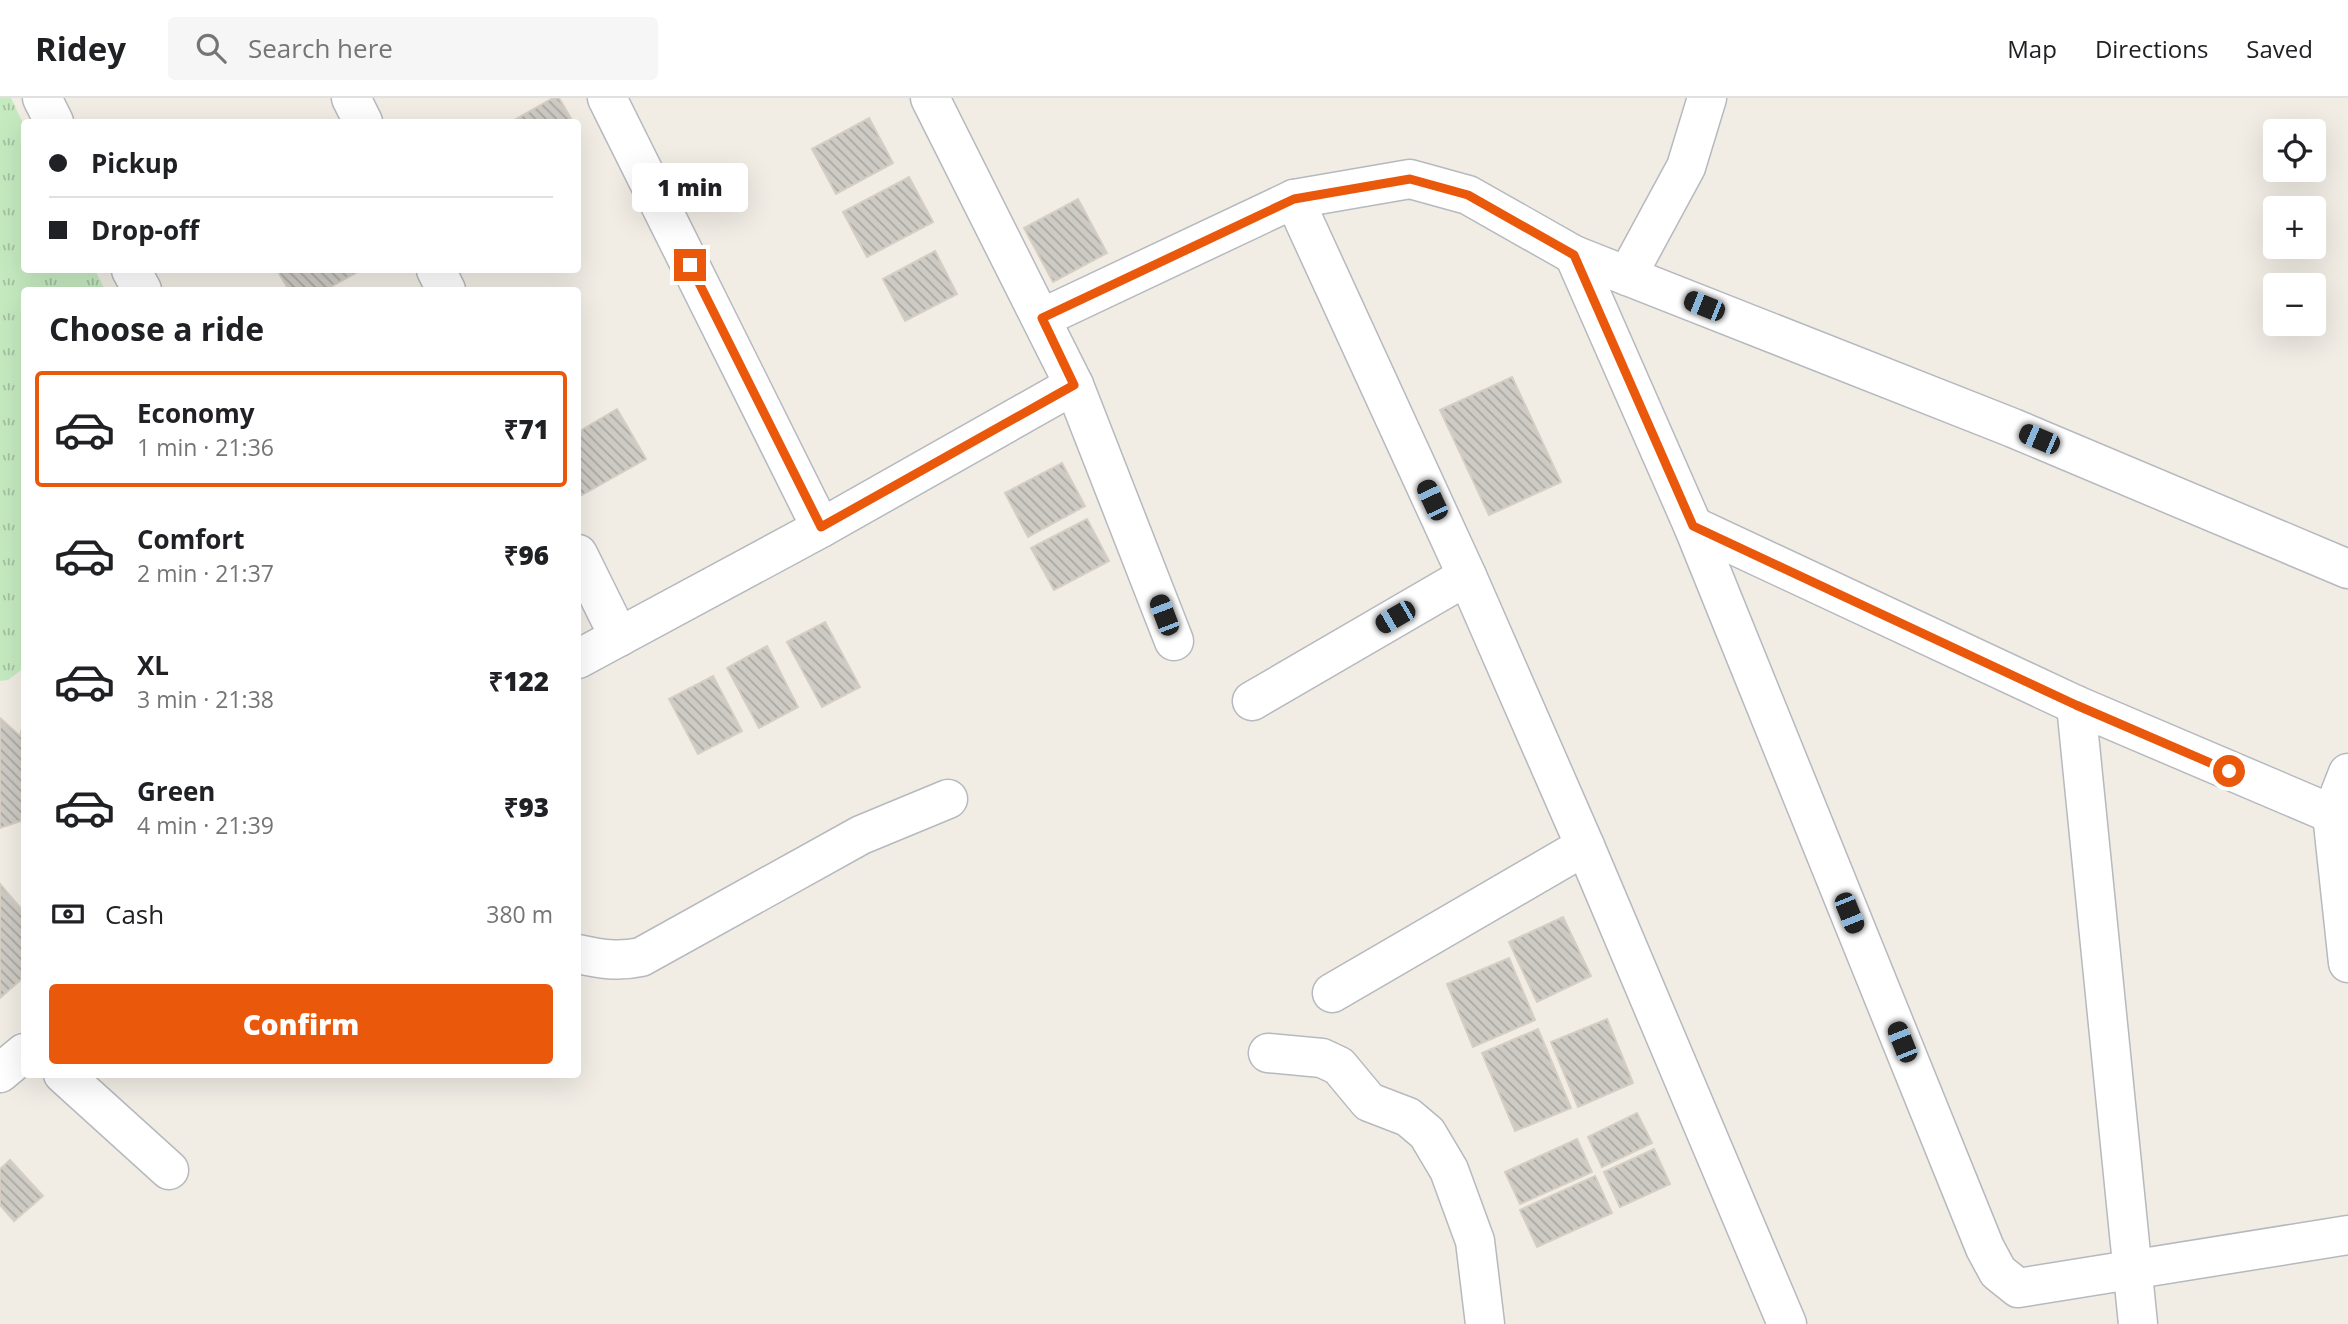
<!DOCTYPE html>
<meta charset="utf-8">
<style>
body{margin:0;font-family:"Open Sans",sans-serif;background:#f6f6f6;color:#202124;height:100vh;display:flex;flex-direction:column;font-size:26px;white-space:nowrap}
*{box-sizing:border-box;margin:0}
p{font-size:23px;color:#757577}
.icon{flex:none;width:38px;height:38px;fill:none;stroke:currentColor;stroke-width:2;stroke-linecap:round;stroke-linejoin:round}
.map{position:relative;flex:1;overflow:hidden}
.drawer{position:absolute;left:21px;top:189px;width:560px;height:791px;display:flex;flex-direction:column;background:#fff;border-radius:7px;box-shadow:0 7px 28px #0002}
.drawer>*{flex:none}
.top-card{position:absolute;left:21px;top:21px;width:560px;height:154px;border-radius:7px;box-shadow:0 7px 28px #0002;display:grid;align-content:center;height:154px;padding:0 28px;background:#fff}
.controls{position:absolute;left:2263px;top:21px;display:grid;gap:14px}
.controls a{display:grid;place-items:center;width:63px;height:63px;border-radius:7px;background:#fff;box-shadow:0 7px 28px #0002;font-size:35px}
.end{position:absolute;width:32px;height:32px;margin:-16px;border:9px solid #ea580c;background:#fff;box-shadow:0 0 0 4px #fff}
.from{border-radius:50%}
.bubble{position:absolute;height:49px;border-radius:7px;background:#fff;box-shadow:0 7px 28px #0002;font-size:23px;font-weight:800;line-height:49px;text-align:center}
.car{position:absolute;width:21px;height:42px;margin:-21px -10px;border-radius:9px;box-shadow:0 0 5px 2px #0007;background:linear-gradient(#222 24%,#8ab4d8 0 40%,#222 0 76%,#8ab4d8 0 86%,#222 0)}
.top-card b{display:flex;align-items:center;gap:24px;height:66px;font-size:26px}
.top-card b+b{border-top:2px solid #e0e0e0}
.top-card i{width:18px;height:18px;background:#202124}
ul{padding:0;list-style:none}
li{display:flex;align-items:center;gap:21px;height:116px;margin:0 14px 10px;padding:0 14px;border:4px solid transparent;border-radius:7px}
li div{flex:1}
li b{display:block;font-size:26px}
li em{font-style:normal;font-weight:800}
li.selected{border-color:#ea580c}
li>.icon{width:63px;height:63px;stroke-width:1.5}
h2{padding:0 28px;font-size:32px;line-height:84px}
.pay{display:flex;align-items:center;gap:18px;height:77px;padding:0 28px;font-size:26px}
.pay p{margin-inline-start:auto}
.cta{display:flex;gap:14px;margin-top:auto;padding:14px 28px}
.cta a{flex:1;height:80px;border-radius:7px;background:#ea580c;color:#fff;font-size:28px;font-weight:800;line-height:80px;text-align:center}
header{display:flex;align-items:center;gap:42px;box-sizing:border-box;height:98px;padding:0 35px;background:#fff;border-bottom:2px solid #e0e0e0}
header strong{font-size:33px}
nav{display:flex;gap:38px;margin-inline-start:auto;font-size:24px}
.search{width:490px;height:63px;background:#f6f6f6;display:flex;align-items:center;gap:18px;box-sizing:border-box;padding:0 24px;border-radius:7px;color:#757577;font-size:26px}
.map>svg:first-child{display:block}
</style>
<header>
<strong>Ridey</strong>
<div class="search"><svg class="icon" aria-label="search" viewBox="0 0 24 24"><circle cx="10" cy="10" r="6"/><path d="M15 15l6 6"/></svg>Search here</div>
<nav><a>Map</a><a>Directions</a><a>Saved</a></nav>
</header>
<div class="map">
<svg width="2348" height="1226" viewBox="0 0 2348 1226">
<defs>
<pattern id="grass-tufts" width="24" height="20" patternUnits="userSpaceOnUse" patternTransform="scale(1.75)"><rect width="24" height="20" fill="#c5eac0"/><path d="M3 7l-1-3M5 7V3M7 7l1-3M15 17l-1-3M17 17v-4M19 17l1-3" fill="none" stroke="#a3c1a0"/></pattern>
<pattern id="building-back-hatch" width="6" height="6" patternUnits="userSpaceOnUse" patternTransform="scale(1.75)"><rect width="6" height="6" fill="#cecac4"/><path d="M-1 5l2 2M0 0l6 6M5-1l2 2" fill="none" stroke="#aaa8a3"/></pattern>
</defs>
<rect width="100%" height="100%" fill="#f1ede5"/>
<path fill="url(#grass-tufts)" d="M0 0H11L24 27V172H95L105 192H24V570L8 582 0 583Z"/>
<g fill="url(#building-back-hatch)" stroke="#d6cec3" stroke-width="2">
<path d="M553 0H559L573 24H511Z"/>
<path d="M869 20 893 65 836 96 812 51Z"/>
<path d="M909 79 933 124 867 159 843 114Z"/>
<path d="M1078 101 1107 155 1053 184 1024 130Z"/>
<path d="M935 153 957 196 905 223 883 181Z"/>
<path d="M277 172H361L325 192H289Z"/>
<path d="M1512 279 1561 384 1489 417 1440 312Z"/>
<path d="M617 311 646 361 582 397 578 390V334Z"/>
<path d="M1062 365 1085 408 1028 439 1005 395Z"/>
<path d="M1087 421 1109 463 1054 492 1031 450Z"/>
<path d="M825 524 860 589 822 609 787 544Z"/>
<path d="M767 548 798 609 759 630 727 570Z"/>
<path d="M713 578 742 633 698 656 669 601Z"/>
<path d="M0 620 20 638 24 623V722L0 730Z"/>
<path d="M0 786 24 814V879L0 900Z"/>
<path d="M1563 819 1591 878 1537 904 1509 844Z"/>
<path d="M1509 860 1535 922 1473 949 1447 886Z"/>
<path d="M1607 921 1633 985 1578 1009 1551 944Z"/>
<path d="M1538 931 1571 1010 1515 1033 1482 955Z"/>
<path d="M1637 1015 1652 1045 1602 1069 1588 1039Z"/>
<path d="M1577 1041 1592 1074 1520 1106 1505 1074Z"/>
<path d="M1654 1051 1670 1086 1620 1109 1604 1074Z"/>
<path d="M10 1062 43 1098 14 1123 0 1107V1071Z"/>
<path d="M1595 1078 1612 1115 1537 1149 1520 1112Z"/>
</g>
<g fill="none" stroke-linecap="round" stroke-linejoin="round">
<g stroke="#b6b9bd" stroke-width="41">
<g id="minor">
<path d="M42 0 54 24"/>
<path d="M351 0 363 24"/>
<path d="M607 0 821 430"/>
<path d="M930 0 1074 287 1174 543"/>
<path d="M1294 101 1467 478 1585 748 1787 1226"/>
<path d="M1574 157 1693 428 1985 1150 1998 1174 2018 1190 2348 1137"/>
<path d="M131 172 142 192"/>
<path d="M436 172 446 192"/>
<path d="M1627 178 1686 69 1707 0"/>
<path d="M1042 220 1294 101 1410 81 1468 97 1574 157 2013 330 2348 471"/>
<path d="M1693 428 2076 607 2332 716"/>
<path d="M578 456 619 539"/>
<path d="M578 561 821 430 1074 287"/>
<path d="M1252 603 1467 478"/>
<path d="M2076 607 2138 1226"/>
<path d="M2348 675 2332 716 2348 865"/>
<path d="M578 856C600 861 618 864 641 859L861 737 948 701"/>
<path d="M1332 895 1585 748"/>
<path d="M1268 955 1322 960 1339 968 1369 1004 1408 1019 1427 1035 1449 1072 1475 1143 1485 1226"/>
<path d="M0 975 24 955"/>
<path d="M63 976 169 1072"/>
</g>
</g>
<use href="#minor" stroke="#fff" stroke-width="38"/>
</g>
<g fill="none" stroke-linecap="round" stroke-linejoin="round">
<path stroke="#ea580c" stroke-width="9" d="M690 167 821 429 1074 287 1042 220 1294 101 1410 81 1468 97 1574 157 1693 428 2076 607 2229 673"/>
</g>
</svg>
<div class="controls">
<a><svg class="icon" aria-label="locate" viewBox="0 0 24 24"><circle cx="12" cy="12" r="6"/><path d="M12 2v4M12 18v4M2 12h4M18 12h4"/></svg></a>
<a>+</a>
<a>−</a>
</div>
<i class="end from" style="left:2229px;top:673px"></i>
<i class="end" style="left:690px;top:167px"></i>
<div class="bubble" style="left:632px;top:65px;width:116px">1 min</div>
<i class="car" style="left:1704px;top:208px;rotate:292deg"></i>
<i class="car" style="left:2039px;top:341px;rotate:293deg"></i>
<i class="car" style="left:1432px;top:402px;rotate:335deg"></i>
<i class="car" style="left:1164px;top:517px;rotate:339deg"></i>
<i class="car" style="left:1395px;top:519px;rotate:240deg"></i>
<i class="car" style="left:1849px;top:815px;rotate:158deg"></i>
<i class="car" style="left:1902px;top:944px;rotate:338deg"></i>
<div class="top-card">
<b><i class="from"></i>Pickup</b>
<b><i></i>Drop-off</b>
</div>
<section class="drawer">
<h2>Choose a ride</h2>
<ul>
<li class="selected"><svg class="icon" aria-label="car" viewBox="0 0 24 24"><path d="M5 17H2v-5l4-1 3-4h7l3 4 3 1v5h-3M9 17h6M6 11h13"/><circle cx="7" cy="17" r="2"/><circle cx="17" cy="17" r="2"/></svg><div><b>Economy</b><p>1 min · 21:36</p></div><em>₹71</em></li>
<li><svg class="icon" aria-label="car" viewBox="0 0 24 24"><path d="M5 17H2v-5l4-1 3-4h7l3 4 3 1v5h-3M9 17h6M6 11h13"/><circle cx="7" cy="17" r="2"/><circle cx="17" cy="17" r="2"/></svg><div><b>Comfort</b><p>2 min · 21:37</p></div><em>₹96</em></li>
<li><svg class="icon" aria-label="car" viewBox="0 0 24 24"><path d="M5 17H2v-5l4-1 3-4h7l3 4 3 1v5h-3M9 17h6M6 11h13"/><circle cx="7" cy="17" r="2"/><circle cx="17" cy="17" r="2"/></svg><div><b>XL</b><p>3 min · 21:38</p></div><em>₹122</em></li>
<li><svg class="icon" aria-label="car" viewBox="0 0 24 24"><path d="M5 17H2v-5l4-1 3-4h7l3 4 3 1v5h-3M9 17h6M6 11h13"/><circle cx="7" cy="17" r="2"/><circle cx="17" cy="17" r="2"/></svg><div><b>Green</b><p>4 min · 21:39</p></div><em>₹93</em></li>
</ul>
<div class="pay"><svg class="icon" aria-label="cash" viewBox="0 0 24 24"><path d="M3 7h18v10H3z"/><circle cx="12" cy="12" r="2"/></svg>Cash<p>380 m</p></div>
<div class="cta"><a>Confirm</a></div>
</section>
</div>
